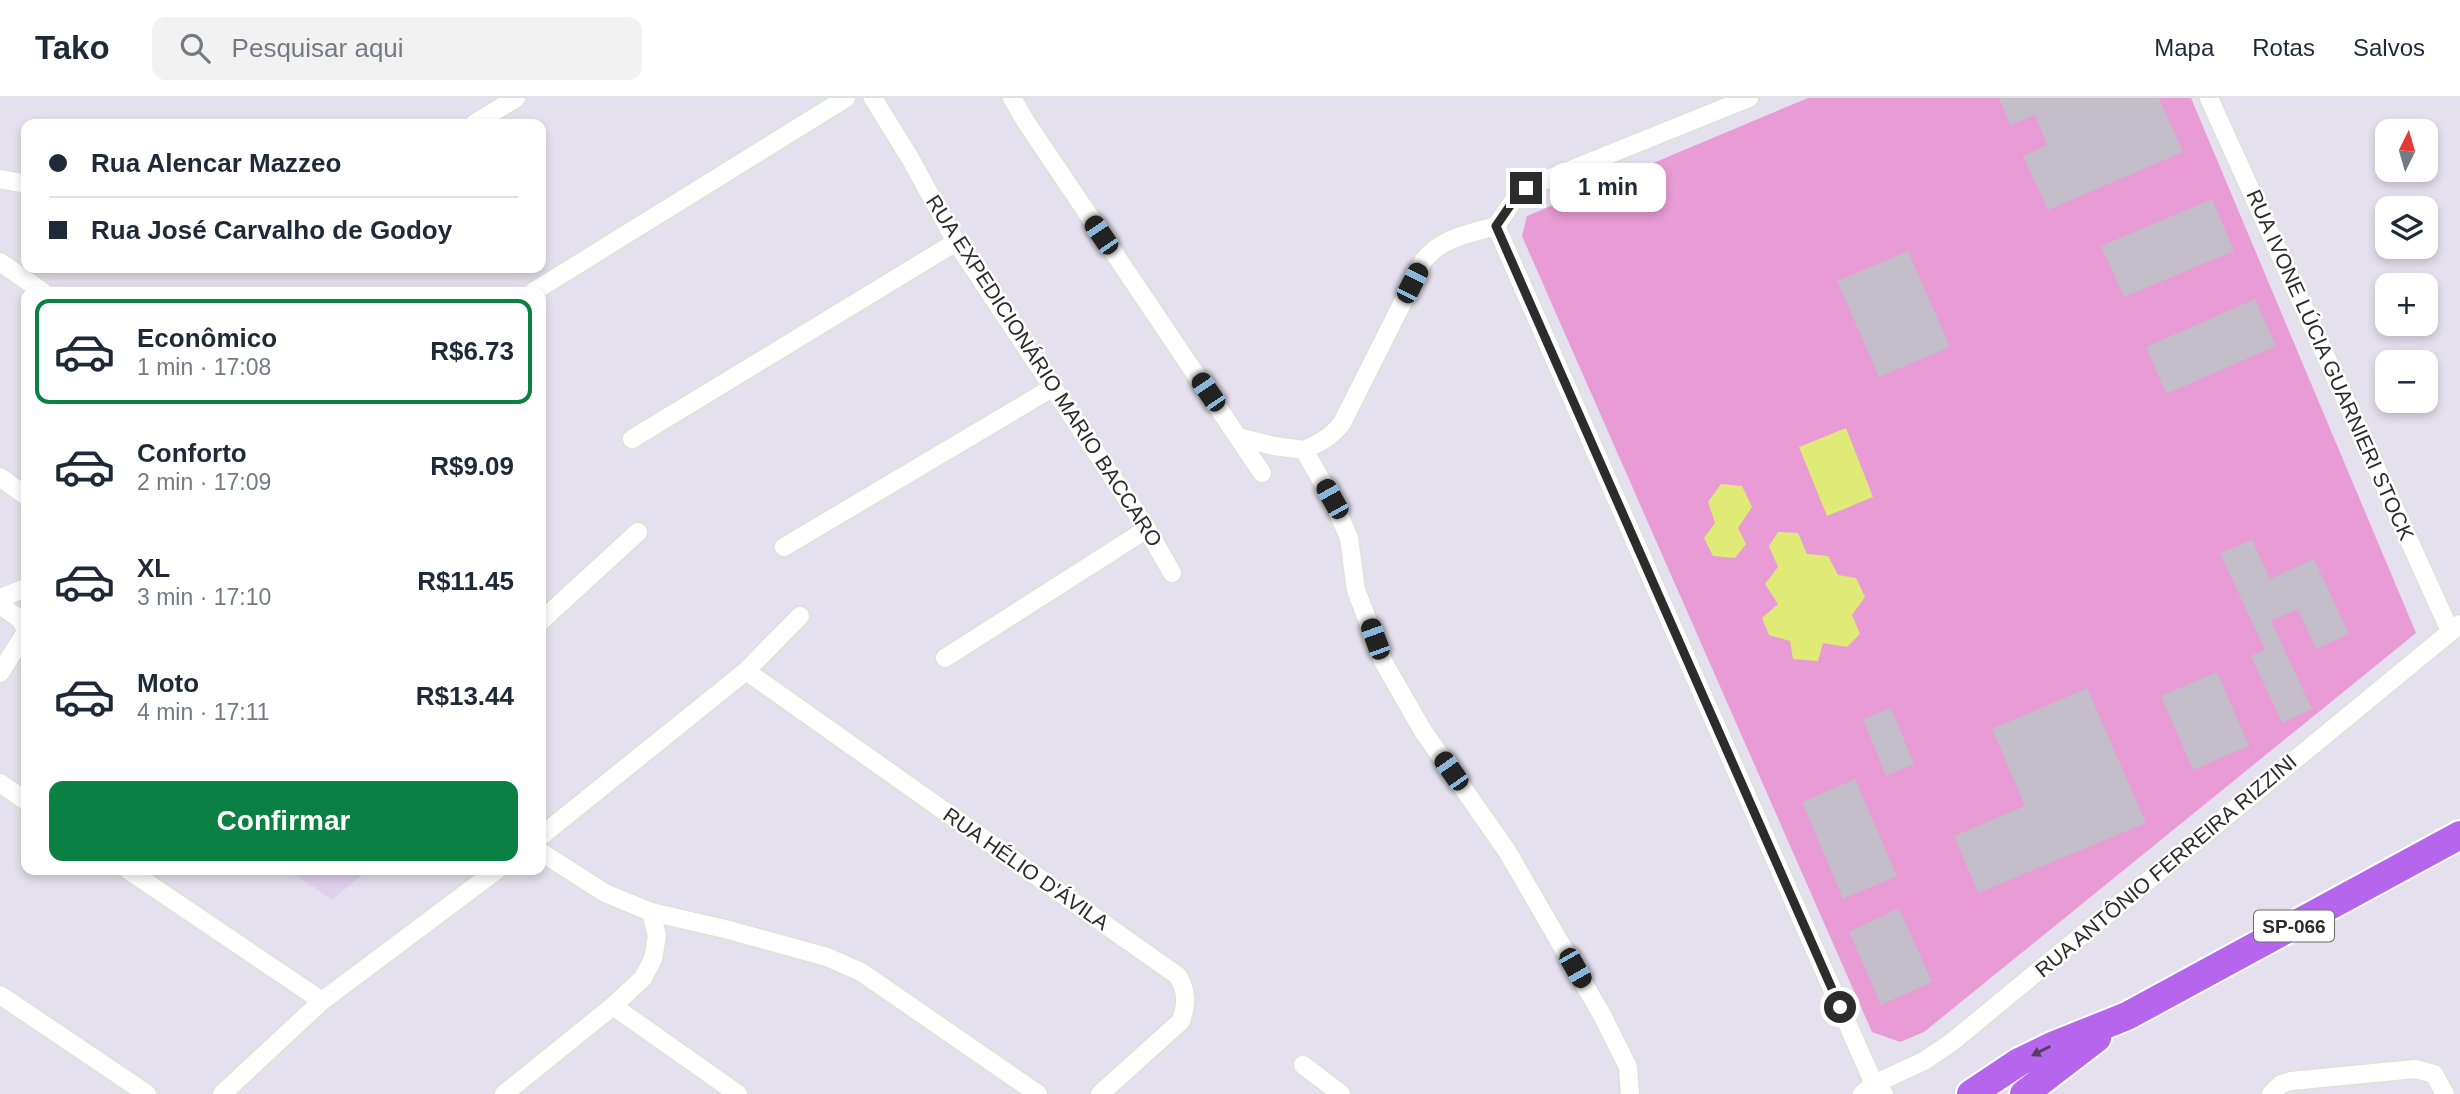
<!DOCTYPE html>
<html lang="pt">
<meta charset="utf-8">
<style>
body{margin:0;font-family:Helvetica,sans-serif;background:#f2f2f3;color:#1f2937;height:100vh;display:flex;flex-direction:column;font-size:26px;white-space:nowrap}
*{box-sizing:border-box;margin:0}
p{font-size:23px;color:#747a83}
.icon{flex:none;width:38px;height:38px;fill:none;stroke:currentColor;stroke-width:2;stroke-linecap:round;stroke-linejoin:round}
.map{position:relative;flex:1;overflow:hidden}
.drawer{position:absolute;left:21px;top:189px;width:525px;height:588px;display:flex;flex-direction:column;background:#fff;border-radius:14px;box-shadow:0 4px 10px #0003}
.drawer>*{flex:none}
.guide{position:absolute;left:21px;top:21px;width:525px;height:154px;border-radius:14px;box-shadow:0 4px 10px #0003;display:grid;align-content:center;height:154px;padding:0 28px;background:#fff}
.needle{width:46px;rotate:5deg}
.fabs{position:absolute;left:2375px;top:21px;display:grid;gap:14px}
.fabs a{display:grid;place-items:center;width:63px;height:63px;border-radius:14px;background:#fff;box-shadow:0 4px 10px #0003;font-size:35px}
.end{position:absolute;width:32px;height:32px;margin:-16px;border:9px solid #2c2c2c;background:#fff;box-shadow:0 0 0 4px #fff}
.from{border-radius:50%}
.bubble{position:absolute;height:49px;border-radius:14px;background:#fff;box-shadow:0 4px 10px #0003;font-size:23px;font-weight:700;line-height:49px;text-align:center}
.car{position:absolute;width:21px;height:42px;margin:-21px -10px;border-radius:9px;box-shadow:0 0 5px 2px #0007;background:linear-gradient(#222 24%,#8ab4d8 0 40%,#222 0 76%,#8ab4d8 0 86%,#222 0)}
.guide b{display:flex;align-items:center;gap:24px;height:66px;font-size:26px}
.guide b+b{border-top:2px solid #e0e1e3}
.guide i{width:18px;height:18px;background:#1f2937}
ul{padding:12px 0 0;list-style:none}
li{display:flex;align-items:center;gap:21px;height:105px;margin:0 14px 10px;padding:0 14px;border:4px solid transparent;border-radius:14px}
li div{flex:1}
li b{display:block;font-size:26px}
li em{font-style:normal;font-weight:700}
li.current{border-color:#0b8043}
li>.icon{width:63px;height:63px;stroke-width:1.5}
.cta{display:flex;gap:14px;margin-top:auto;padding:14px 28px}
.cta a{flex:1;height:80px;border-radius:14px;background:#0b8043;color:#fff;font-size:28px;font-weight:700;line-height:80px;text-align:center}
header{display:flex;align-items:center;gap:42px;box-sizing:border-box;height:98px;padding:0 35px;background:#fff;border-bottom:2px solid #e0e1e3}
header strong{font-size:33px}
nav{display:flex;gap:38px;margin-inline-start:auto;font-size:24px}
.search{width:490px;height:63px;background:#f2f2f3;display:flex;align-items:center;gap:18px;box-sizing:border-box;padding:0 24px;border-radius:14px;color:#747a83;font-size:26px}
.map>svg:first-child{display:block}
</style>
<header>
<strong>Tako</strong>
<div class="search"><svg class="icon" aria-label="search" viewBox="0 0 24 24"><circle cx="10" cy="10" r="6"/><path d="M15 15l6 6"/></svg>Pesquisar aqui</div>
<nav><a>Mapa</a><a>Rotas</a><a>Salvos</a></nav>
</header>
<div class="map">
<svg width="2460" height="996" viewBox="0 0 2460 996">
<rect width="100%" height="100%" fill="#e5e0ed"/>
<path fill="#dfd0ee" d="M289 772H368L332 802Z"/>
<path fill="#e89bd4" d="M1808 0H2191L2416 535 1924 934 1900 944 1872 934 1522 138 1527 118Z"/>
<g fill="#dfea77">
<path d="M1846 330 1873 399 1827 418 1799 349Z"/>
<path d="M1721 386 1742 388 1752 409 1738 430 1746 446 1735 460 1713 458 1704 440 1715 425 1708 404Z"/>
<path d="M1778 434 1798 435 1807 456 1828 458 1838 477 1856 480 1865 499 1852 517 1860 536 1847 549 1823 545 1818 563 1793 561 1790 543 1769 537 1762 520 1778 506 1765 486 1778 469 1769 448Z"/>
</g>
<g fill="#c3bec9">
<path d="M1999 0H2159L2183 54 2048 112 2023 58 2047 47 2035 17 2010 27Z"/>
<path d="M2212 101 2234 153 2124 199 2101 148Z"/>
<path d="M1908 153 1950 249 1879 279 1837 183Z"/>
<path d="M2255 201 2276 248 2166 296 2146 249Z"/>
<path d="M2252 442 2270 481 2314 461 2349 536 2316 551 2298 511 2271 523 2312 611 2282 625 2251 558 2265 552 2220 455Z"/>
<path d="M2217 574 2249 648 2193 672 2161 598Z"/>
<path d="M2087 590 2146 725 1978 795 1954 738 2025 708 1992 631Z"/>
<path d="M1891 610 1914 666 1886 678 1863 621Z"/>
<path d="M1855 681 1897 778 1843 801 1802 704Z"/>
<path d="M1899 810 1932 884 1881 907 1849 834Z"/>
</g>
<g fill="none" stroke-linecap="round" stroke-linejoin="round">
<g stroke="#dae4d5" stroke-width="21">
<g id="minor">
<path d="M873 0 910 60 956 144 1147 431 1172 475"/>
<path d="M1012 0 1026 24 1262 375"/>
<path d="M2209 0 2450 533"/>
<path d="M474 26 516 0"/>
<path d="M0 81 26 86"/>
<path d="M1496 128 1874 986 1884 996"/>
<path d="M1496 128 1516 99 1526 90 1749 0"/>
<path d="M0 164 43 194"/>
<path d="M533 194 846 0"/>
<path d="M1238 339 1274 348 1304 352 1332 401 1349 440 1356 492 1384 565 1423 633 1507 753 1602 917 1628 969 1630 996"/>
<path d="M632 341 956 144"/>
<path d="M1304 352C1320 345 1331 339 1342 325L1424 162C1442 139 1470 136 1496 128"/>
<path d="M0 379 26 398"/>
<path d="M784 449 1052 290"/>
<path d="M0 500 26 490"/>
<path d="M0 507 20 521 26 531"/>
<path d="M541 523 638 434"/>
<path d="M945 560 1147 431"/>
<path d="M746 573 1178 878C1187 894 1187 905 1181 923L1100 996"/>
<path d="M0 575 26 534"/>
<path d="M0 685 26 703"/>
<path d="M541 738 746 573 800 518"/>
<path d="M128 772 322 903"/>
<path d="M651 814 725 831 827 859 861 874 1038 996"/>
<path d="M0 897 147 996"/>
<path d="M613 908 738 996"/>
<path d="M1303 967 1341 996"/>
<path d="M222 996 322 903 497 772"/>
<path d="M504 996 613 908 643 880 653 861 657 838 651 814 605 795 541 754"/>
<path d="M1862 996 1874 986 1924 963 1952 944 2460 526"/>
<path d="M2271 996 2281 986 2291 983 2415 971 2434 976 2445 996"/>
</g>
</g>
<g stroke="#fff" stroke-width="32">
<g id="primary">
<path d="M1971 996 2019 964 2052 948 2127 918 2460 737"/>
<path d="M2024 996 2097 940"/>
</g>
</g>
<use href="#minor" stroke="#fff" stroke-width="18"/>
<use href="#primary" stroke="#b666ec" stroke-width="28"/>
</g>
<defs><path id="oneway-solid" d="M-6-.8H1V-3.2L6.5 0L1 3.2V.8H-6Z" transform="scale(1.75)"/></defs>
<use fill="#553d66" href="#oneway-solid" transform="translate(2041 953) rotate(153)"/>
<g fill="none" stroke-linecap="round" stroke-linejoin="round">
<path stroke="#2c2c2c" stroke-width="9" d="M1526 90 1516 99 1496 128 1840 909"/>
</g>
<g text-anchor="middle" stroke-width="5" stroke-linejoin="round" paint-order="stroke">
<rect fill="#fff" stroke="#6b6b6b" stroke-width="2" x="2254" y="812.5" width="80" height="31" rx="5"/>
<g font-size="19" font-weight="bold" fill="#2c2c2c">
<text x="2294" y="835">SP-066</text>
</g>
<g font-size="21" fill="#2c2c2c" stroke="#fff">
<text transform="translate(2330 267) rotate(66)" y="7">RUA IVONE LÚCIA GUARNIERI STOCK</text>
<text transform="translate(1044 273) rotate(57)" y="7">RUA EXPEDICIONÁRIO MARIO BACCARO</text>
<text transform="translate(2166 768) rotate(-40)" y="7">RUA ANTÔNIO FERREIRA RIZZINI</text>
<text transform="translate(1026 771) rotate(35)" y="7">RUA HÉLIO D'ÁVILA</text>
</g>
</g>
</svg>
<div class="fabs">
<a><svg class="needle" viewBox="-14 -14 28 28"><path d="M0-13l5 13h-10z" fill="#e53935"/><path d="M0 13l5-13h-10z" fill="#747a83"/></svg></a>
<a><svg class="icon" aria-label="layers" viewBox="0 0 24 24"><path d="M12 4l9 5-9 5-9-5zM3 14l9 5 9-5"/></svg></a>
<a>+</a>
<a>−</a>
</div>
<i class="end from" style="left:1840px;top:909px"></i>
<i class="end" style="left:1526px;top:90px"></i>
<div class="bubble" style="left:1550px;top:65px;width:116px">1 min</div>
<i class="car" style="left:1101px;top:137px;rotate:326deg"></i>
<i class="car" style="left:1412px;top:185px;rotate:27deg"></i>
<i class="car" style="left:1208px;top:294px;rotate:326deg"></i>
<i class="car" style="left:1332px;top:401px;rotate:331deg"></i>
<i class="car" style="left:1375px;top:541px;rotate:340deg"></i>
<i class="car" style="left:1451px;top:673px;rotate:325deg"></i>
<i class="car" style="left:1575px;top:870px;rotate:150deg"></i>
<div class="guide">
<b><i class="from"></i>Rua Alencar Mazzeo</b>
<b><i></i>Rua José Carvalho de Godoy</b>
</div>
<section class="drawer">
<ul>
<li class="current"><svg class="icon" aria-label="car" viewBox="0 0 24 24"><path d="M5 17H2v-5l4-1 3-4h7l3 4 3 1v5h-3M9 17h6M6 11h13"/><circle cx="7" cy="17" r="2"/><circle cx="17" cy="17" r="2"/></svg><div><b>Econômico</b><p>1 min · 17:08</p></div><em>R$6.73</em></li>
<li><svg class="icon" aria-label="car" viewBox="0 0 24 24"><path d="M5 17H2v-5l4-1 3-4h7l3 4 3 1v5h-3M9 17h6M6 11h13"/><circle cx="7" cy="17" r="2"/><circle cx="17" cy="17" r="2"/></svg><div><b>Conforto</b><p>2 min · 17:09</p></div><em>R$9.09</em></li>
<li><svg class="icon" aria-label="car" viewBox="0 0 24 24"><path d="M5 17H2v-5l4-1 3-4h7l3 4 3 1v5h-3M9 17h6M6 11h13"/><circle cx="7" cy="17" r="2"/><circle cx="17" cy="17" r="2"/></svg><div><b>XL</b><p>3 min · 17:10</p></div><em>R$11.45</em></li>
<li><svg class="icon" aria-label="car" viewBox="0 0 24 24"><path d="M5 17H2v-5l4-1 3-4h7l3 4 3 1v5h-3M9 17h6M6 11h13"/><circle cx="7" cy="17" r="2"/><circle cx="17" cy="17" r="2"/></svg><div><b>Moto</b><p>4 min · 17:11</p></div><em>R$13.44</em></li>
</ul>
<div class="cta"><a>Confirmar</a></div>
</section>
</div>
